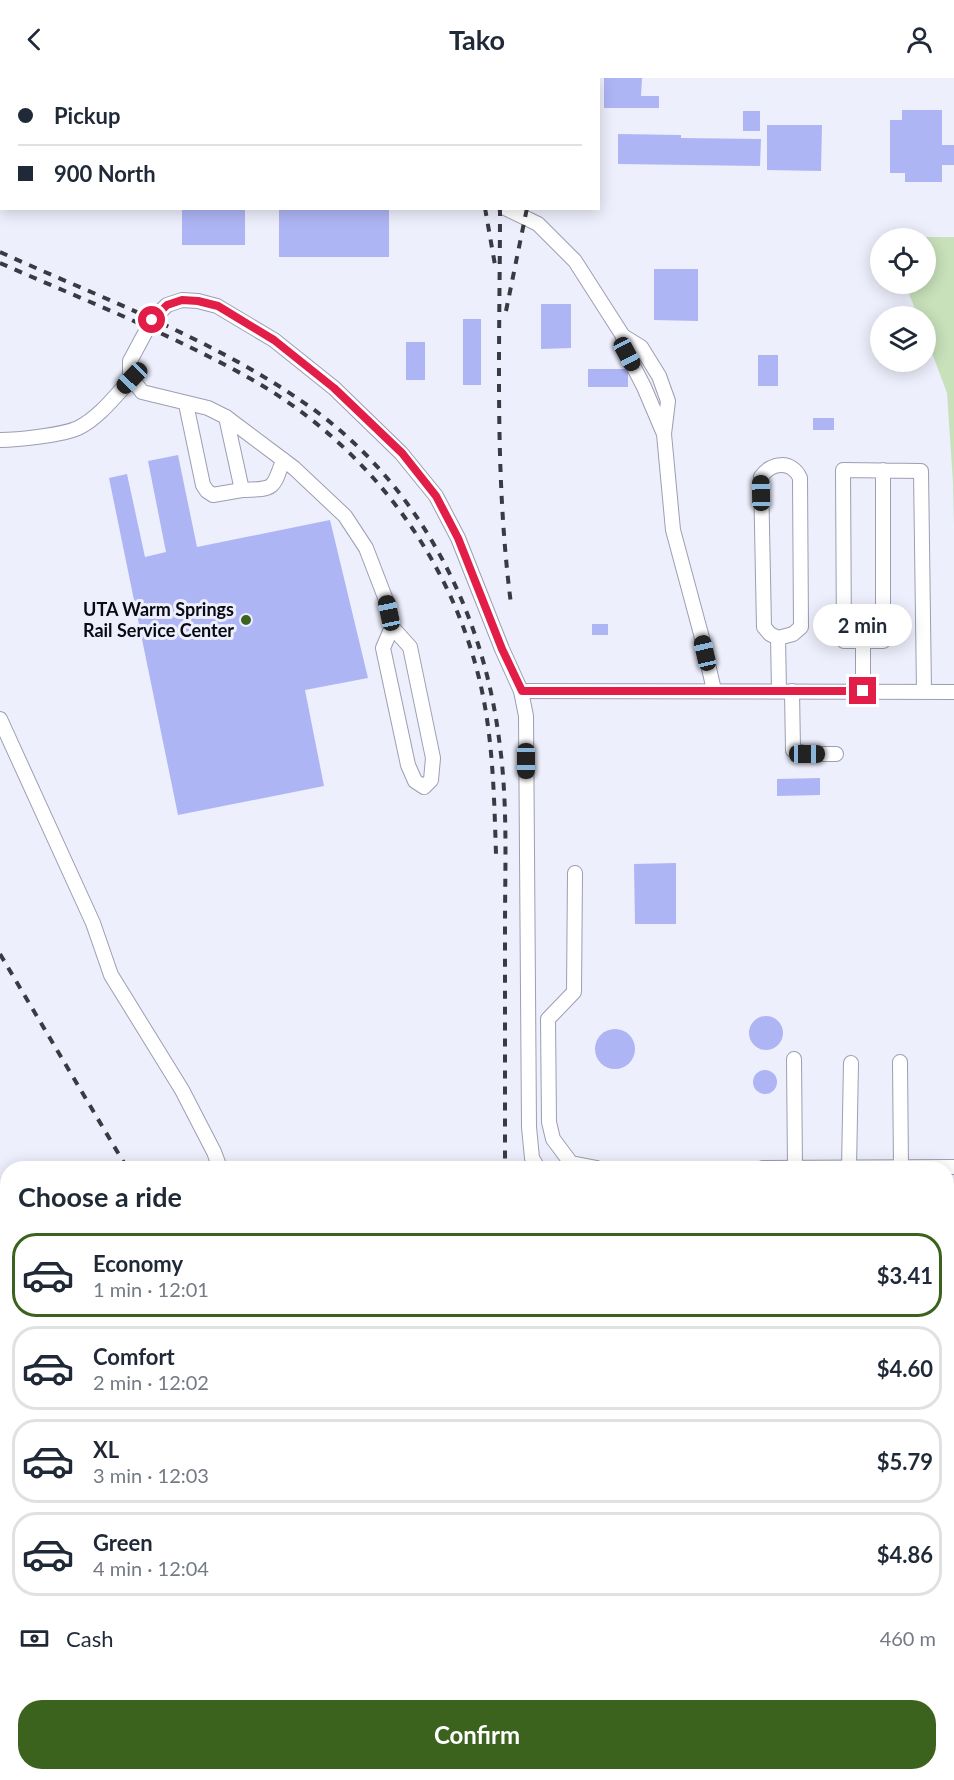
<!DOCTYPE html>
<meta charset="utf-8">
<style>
body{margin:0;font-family:Lato,sans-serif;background:#f2f2f3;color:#1f2937;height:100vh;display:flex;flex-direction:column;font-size:22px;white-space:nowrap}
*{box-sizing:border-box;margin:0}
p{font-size:20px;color:#747a83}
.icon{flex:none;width:33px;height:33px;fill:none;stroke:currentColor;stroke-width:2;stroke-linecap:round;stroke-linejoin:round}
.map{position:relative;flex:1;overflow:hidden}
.sheet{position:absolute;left:0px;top:1083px;width:954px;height:620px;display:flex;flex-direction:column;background:#fff;border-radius:24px 24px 0 0;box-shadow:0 3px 15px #0003}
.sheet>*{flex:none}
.top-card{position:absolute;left:0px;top:0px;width:600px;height:132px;box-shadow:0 3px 15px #0003;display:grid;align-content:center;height:132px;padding:0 18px;background:#fff}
.fabs{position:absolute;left:870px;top:150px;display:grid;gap:12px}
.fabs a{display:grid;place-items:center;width:66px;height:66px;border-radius:50%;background:#fff;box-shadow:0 3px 15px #0003;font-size:30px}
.end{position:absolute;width:27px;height:27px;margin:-14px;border:8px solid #e11d48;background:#fff;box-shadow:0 0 0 3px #fff}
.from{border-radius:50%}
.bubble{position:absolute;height:42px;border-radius:21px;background:#fff;box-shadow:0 3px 15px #0003;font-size:20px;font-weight:700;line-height:42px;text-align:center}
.car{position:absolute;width:18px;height:36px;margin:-18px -9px;border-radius:8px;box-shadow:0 0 4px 2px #0007;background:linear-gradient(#222 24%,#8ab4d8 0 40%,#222 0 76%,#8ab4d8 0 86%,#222 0)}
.top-card b{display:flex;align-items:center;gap:21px;height:57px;font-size:22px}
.top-card b+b{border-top:2px solid #e0e1e3}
.top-card i{width:15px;height:15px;background:#1f2937}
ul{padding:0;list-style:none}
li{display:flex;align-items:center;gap:18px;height:84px;margin:0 12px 9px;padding:0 6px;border:3px solid #e0e1e3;border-radius:24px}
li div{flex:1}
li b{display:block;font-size:22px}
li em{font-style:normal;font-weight:700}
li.active{border-color:#3c631e}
li>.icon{width:54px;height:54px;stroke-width:1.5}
h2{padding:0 18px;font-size:27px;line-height:72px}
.pay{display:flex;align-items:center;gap:15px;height:66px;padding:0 18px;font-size:22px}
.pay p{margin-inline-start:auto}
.primary-button{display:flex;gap:12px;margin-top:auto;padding:12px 18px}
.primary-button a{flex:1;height:69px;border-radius:24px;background:#3c631e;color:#fff;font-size:24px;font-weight:700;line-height:69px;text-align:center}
header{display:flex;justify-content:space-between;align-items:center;height:78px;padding:0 18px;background:#fff;font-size:27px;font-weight:700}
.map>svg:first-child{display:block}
</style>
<header><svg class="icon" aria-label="back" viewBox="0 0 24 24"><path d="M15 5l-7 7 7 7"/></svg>Tako<svg class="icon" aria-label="person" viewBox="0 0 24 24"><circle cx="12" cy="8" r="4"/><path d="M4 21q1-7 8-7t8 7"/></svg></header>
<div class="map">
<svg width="954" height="1702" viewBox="0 0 954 1702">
<rect width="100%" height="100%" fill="#edeffc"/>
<g fill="#c8e1ba">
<path d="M887 159H954V448L953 405 947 315 926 259V238H918L905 206H926V160H888Z"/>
<rect x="946" y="1393" width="6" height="158"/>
</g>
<g fill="#aeb5f4">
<path d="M604 0H642L641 18H659V30H604Z"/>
<path d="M902 32H942V67H954V87H942V104H905V95H890V42H902Z"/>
<rect x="743" y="33" width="17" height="20"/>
<path d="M767 47H822L821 93 767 92Z"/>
<path d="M618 56 681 57V60L761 61 760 88 618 86Z"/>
<rect x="182" y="130" width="63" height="37"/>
<rect x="279" y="130" width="110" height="49"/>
<path d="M654 191H698V243L654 242Z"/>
<path d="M541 226H571V270L541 271Z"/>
<rect x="463" y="241" width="18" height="66"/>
<rect x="406" y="264" width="19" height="38"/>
<rect x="758" y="277" width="20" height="31"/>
<rect x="588" y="291" width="40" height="18"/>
<rect x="813" y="340" width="21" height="12"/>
<path d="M178 377 197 469 330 442 368 600 305 612 324 708 178 737 109 400 127 396 145 479 166 474 148 383Z"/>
<rect x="592" y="546" width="16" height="11"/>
<path d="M820 700V717L777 718V701Z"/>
<path d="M676 785V846H635L634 786Z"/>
<circle cx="766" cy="955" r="17"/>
<circle cx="615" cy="971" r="20"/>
<circle cx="765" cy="1004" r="12"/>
<path d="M0 1347 8 1361V1375L0 1361Z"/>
<path d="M0 1391 8 1405V1447L0 1451Z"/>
<path d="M0 1519 8 1533V1624L0 1611Z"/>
<path d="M0 1641 8 1655V1679L0 1683Z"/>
<path d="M16 1695H29L33 1702H3Z"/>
<path d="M45 1695H94L98 1702H49Z"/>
<path d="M122 1695H163L167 1702H125Z"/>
<rect x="776" y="1695" width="143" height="7"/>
</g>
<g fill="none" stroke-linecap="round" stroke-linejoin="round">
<g stroke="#9c9eb2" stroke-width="16">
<g id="minor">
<path d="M16 2V0"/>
<path d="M0 117H2"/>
<path d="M505 130 538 146 575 183 623 258"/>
<path d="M186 326 203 407 207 413 213 417 242 412 226 339"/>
<path d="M664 356 644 309 627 276 623 258 641 269 659 298 668 323 664 356 673 452 701 556 714 612"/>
<path d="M0 362C17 362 63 357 78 350 99 340 116 317 132 300"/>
<path d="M883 392V563H844L843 392 921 393 924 613"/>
<path d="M242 412C274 411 273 412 283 382"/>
<path d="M392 549 383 570 408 687 415 703 424 709 431 702 433 680 410 569 392 549 386 522 366 470 345 438 294 390 226 339 208 330 142 314 130 298V283L152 242 167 227 182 222 198 223 217 228 274 262 334 310 401 375 436 418 458 460 502 571 521 613 526 638 529 1049 532 1080 538 1090"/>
<path d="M778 560 793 556 801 549 800 400C792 382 771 384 761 399L764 549 770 556 778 560 779 612"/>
<path d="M863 563V613"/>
<path d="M521 613 954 614"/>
<path d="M792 613 793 672 807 676H836"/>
<path d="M0 641 93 845 111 897 182 1012 214 1074 220 1090"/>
<path d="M575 795 574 914 548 941 549 1044 553 1061 571 1085 597 1090"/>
<path d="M794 981 795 1090"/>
<path d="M900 984 901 1090"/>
<path d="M763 1090 954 1089"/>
<path d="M849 1090 851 985"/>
<path d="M946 1231H954"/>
<path d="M946 1296H954"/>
<path d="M0 1377 8 1391"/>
<path d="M0 1463 8 1459"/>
<path d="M0 1505 8 1518"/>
<path d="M946 1558H954"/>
<path d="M0 1632 8 1645"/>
<path d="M0 1695 8 1690"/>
<path d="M34 1695 38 1702"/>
<path d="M103 1695 107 1702"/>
<path d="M170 1695 173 1702"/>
<path d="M555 1695V1702"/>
<path d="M756 1695V1702"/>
</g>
</g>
<use href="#minor" stroke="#fff" stroke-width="14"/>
<g stroke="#393a42" stroke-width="4" stroke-dasharray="8 8" stroke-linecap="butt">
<path d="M482 0V2"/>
<path d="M492 0V2"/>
<path d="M563 2 564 0"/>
<path d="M485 130 495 187"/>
<path d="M500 130C500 262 494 395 511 526"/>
<path d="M0 174C101 220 208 259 300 322 414 398 482 527 499 661 508 723 505 787 505 849 505 930 505 1010 505 1090"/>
<path d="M0 185C84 222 171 256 251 301 364 365 448 474 479 600 493 657 494 716 496 776"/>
<path d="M506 233 527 130"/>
<path d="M0 876 127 1090"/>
<path d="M0 1153 8 1166"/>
<path d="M0 1184 8 1197"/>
<path d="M0 1312 8 1326"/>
<path d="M215 1695 218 1702"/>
<path d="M301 1695 306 1702"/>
<path d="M320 1695 324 1702"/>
<path d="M503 1695 504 1702"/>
</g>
</g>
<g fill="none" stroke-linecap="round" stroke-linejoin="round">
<path stroke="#e11d48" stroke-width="8" d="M152 242 167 227 182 222 198 223 218 228 274 262 334 310 402 375 436 418 458 460 502 571 522 613H863"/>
</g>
<circle fill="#3c631e" stroke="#edeffc" stroke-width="2" cx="246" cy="542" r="6"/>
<g text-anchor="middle" stroke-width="6" stroke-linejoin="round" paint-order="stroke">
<g font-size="18" font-weight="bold" fill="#0a0b12" stroke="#edeffc" text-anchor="end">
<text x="234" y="538">UTA Warm Springs<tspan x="234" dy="21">Rail Service Center</tspan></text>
</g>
</g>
</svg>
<div class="fabs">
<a><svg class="icon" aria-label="locate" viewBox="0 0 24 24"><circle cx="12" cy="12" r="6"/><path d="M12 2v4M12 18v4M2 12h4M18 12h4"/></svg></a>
<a><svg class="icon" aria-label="layers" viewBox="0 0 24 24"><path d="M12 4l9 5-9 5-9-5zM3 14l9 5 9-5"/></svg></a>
</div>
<i class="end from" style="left:152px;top:242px"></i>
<i class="end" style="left:863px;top:613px"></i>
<div class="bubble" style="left:813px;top:526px;width:99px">2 min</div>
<i class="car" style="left:627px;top:276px;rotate:152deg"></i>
<i class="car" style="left:132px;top:300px;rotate:224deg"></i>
<i class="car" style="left:761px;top:415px;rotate:359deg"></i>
<i class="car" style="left:389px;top:535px;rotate:348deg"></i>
<i class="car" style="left:705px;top:575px;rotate:347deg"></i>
<i class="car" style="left:807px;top:676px;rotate:90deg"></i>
<i class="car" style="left:526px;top:683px;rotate:180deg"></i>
<div class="top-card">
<b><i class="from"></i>Pickup</b>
<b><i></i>900 North</b>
</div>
<section class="sheet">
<h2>Choose a ride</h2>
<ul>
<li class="active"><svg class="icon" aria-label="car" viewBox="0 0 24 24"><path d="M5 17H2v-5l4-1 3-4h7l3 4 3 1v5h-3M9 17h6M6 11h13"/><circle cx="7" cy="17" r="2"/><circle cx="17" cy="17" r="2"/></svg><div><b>Economy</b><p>1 min · 12:01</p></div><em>$3.41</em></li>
<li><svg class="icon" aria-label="car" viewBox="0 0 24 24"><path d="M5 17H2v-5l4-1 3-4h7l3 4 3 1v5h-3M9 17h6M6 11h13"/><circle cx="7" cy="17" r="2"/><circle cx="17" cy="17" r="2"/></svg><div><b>Comfort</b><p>2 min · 12:02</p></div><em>$4.60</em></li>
<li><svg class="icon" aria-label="car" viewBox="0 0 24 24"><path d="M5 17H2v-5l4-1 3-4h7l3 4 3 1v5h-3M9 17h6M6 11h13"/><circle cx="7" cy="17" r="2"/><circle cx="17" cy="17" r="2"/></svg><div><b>XL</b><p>3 min · 12:03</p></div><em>$5.79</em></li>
<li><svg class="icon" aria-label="car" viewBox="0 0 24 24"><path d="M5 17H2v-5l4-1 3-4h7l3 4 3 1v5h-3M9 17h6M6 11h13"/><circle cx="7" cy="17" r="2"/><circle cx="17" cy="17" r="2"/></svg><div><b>Green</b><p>4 min · 12:04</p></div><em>$4.86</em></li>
</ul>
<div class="pay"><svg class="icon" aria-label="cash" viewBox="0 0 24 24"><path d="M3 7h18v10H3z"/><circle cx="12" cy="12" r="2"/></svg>Cash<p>460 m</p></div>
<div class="primary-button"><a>Confirm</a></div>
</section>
</div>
